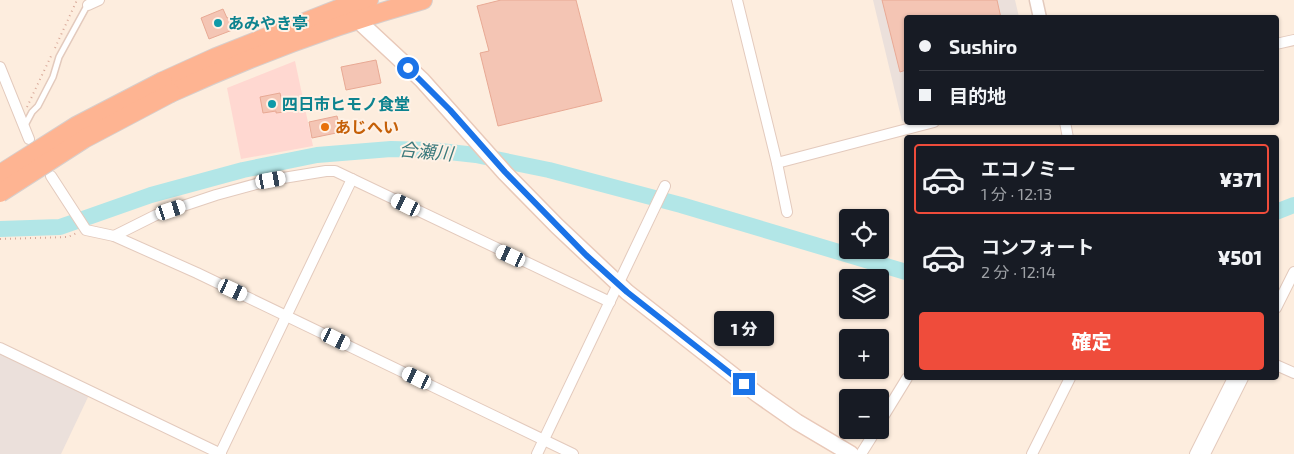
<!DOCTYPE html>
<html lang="ja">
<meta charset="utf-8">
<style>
body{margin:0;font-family:"Exo 2","Noto Sans JP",sans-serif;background:#20242c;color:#f1f3f6;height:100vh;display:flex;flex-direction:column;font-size:19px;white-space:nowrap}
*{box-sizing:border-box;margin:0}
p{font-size:16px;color:#9ea1a6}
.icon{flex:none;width:28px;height:28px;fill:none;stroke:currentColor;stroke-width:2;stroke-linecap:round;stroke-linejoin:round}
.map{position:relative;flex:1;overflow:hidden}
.details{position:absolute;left:904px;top:135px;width:375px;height:245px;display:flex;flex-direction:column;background:#171b24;border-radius:5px;box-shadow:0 1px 4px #0004}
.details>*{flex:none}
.top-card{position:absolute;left:904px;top:15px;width:375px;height:110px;border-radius:5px;box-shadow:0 1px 4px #0004;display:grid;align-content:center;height:110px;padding:0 15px;background:#171b24}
.tools{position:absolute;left:839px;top:209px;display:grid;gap:10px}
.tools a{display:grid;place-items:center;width:50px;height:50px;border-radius:5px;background:#171b24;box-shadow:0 1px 4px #0004;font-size:25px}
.end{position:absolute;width:22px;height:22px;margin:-11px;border:6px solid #1a73e8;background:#fff;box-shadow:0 0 0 2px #fff}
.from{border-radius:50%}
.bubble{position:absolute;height:35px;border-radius:5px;background:#171b24;box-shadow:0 1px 4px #0004;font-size:16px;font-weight:800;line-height:35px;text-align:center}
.car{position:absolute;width:15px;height:30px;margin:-15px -8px;border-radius:6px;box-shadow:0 0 4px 1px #0007;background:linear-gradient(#fff 24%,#345 0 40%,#fff 0 76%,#345 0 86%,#fff 0)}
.top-card b{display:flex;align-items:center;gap:18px;height:48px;font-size:19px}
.top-card b+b{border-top:1px solid #363941}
.top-card i{width:12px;height:12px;background:#f1f3f6}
ul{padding:9px 0 0;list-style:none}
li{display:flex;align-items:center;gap:15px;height:70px;margin:0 10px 8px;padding:0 5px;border:2px solid transparent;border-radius:5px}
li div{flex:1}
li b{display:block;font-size:19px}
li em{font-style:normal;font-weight:800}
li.current{border-color:#ef4c3b}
li>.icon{width:45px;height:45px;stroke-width:1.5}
.button{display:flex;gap:10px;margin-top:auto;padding:10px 15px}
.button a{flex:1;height:58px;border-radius:5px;background:#ef4c3b;color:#fff;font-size:20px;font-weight:800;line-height:58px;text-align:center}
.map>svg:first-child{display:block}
</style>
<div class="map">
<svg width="1294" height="454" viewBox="0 0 1294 454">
<rect width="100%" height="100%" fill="#fdedde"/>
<path fill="#ffd8d1" d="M295 61 313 146 241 159 227 88Z"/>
<g fill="#ebe0db">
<path d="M873 0H1015L1019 17 906 18V120L902 121Z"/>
<path d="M0 353 89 395 61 454H0Z"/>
</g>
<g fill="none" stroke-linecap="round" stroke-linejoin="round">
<g stroke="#b2e6e7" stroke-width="16">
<path d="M1276 212 1294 205"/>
<path d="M0 229 60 227 151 195 243 170 317 155 391 149 431 150 476 155 549 170 681 205 906 272"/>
</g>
</g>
<g fill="#f4c5b4" stroke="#e8a994">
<path d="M501 0H576L602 101 498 126 480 53 489 51 477 6Z"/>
<path d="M882 0H997L1001 18H906V70L900 72Z"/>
<path d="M223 9 227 18 230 17 235 29 209 39 201 18Z"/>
<path d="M376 60 381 83 346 90 341 67Z"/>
<path d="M280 93 284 112 276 113V111L263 113 260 97Z"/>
<path d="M337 116 341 132 312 138 309 122Z"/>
</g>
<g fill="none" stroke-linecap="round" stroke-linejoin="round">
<g stroke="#e3cabd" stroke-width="8">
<path id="service" d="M24 127 32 112 38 106 53 77 59 57 88 4"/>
</g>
<g stroke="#e3cabd" stroke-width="12">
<g id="minor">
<path d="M737 0 777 163 787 212"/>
<path d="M88 5 99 0"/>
<path d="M1276 44 1294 40"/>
<path d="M0 67 29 139"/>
<path d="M1065 122 1068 138"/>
<path d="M777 163 934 122"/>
<path d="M51 176 86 230 114 236 197 273 573 454"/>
<path d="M114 236 156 215 216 195 271 180 326 171H335L610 302"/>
<path d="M1276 308 1294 272"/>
<path d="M0 348 221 454"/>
<path d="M1276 365 1294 373"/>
<path d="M880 422 907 378"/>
<path d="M220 454 352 179"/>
<path d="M537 454 665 186"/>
<path d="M861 454 876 430"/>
<path d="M1032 454 1070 378"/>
<path d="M1195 454 1233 378"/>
<path d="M1205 454 1243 378"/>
</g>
</g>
<g stroke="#e3cabd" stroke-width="15">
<path id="tertiary" d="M1036 0 1040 18"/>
</g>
<g stroke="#e9c9b9" stroke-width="18">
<path id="secondary" d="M351 14 422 80 505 173 557 226 627 292 757 394 797 422 851 454"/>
</g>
<g stroke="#d8cecb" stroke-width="20">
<g id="trunk">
<path d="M163 81 216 57 343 7 369 0"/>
<path d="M171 93C252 56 337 24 423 0"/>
</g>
</g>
<g stroke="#d8a898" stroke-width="2" stroke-dasharray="1 4" stroke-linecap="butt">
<path d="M55 48 77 0"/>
<path d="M27 107 52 54"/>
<path d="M0 239 68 237 77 233"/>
</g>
<use href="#service" stroke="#fff" stroke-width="5"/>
<use href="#minor" stroke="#fff" stroke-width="10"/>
<use href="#tertiary" stroke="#fff" stroke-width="12"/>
<use href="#secondary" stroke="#fff" stroke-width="15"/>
<use href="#trunk" stroke="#feb492" stroke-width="18"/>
<g stroke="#d8cecb" stroke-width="20" stroke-linecap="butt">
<g id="trunk-bridge">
<path d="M0 174 76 126 163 81"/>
<path d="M0 193 84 139 171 93"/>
</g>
</g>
<use href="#trunk-bridge" stroke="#feb492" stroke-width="18"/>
</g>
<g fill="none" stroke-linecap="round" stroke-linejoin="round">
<path stroke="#1a73e8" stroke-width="6" d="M408 68 450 110 505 172 586 255 627 292 744 384"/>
</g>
<g fill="#0f9aa8" stroke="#fff1e5" stroke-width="2">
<circle cx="218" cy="23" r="5"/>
<circle cx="272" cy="104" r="5"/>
</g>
<circle fill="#e8710a" stroke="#fff1e5" stroke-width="2" cx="325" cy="127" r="5"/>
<g text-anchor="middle" stroke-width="4" stroke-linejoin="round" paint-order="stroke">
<g font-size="16" font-weight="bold" fill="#0d838f" stroke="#fff1e5" text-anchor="start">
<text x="228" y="29">あみやき亭</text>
<text x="282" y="110">四日市ヒモノ食堂</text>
</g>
<g font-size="16" font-weight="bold" fill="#c56008" stroke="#fff1e5" text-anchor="start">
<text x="335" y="133">あじへい</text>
</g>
<g font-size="18" font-style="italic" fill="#39787b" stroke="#fff1e5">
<text transform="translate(426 152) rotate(5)" y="6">合瀬川</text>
</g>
</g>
</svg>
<div class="tools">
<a><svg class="icon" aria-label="locate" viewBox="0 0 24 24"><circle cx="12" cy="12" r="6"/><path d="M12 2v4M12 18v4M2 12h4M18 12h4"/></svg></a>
<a><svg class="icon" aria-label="layers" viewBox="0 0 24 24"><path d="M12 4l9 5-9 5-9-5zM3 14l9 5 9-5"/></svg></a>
<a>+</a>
<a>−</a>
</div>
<i class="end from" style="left:408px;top:68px"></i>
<i class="end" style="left:744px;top:384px"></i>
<div class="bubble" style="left:714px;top:311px;width:60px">1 分</div>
<i class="car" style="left:271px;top:180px;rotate:80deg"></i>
<i class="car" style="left:406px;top:205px;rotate:296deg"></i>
<i class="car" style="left:171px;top:210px;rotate:72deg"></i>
<i class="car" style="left:511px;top:256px;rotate:295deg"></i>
<i class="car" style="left:233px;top:290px;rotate:115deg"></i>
<i class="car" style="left:336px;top:339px;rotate:116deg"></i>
<i class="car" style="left:417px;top:378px;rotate:296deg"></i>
<div class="top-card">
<b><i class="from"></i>Sushiro</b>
<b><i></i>目的地</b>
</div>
<section class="details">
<ul>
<li class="current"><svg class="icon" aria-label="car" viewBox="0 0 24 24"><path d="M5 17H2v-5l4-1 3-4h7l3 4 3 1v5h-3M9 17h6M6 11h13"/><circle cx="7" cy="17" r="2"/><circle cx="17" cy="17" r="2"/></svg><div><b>エコノミー</b><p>1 分 · 12:13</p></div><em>¥371</em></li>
<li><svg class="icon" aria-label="car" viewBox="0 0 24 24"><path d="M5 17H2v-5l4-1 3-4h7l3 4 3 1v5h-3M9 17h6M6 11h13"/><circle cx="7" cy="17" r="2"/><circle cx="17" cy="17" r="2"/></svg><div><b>コンフォート</b><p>2 分 · 12:14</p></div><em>¥501</em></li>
</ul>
<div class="button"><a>確定</a></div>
</section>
</div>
